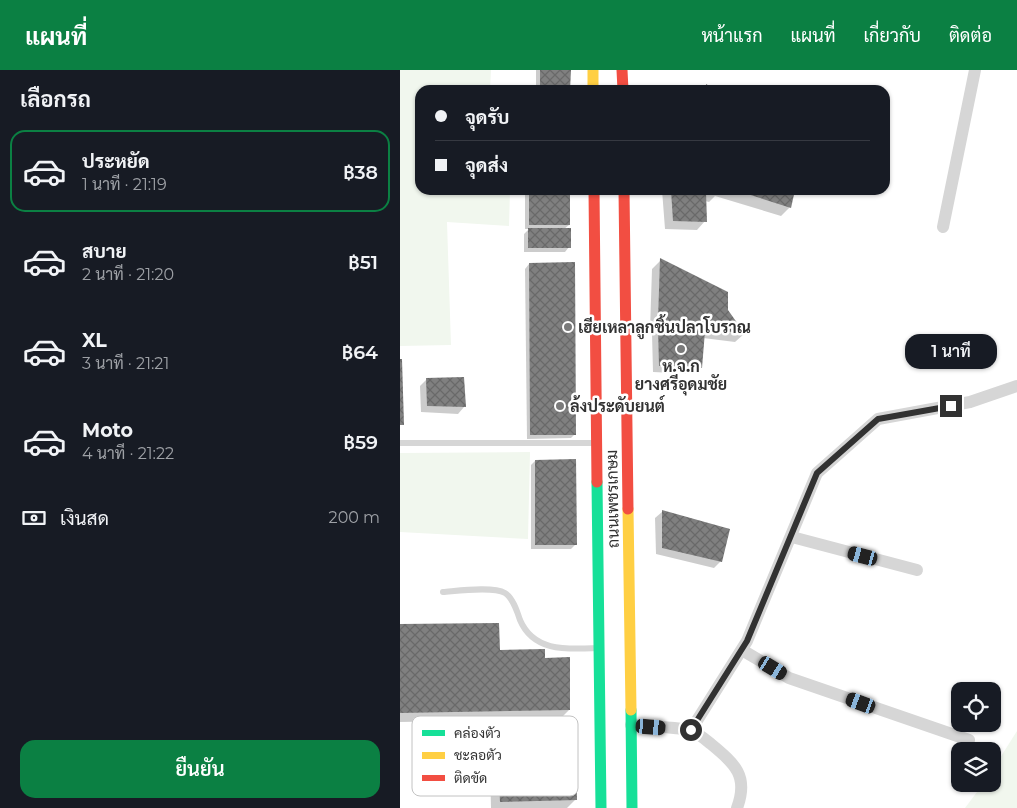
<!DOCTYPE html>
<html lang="th">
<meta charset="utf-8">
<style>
body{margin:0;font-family:Montserrat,Sarabun,sans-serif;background:#242831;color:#f1f3f6;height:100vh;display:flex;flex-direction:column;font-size:19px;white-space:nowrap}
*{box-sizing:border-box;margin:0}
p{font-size:16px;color:#9ea1a6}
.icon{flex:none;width:28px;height:28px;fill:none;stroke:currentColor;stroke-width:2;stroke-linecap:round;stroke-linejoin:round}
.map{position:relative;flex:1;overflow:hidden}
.panel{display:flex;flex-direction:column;background:#171b24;width:400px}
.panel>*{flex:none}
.hud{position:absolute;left:15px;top:15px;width:475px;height:110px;border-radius:15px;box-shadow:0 1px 4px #0004;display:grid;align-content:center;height:110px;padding:0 20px;background:#171b24}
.controls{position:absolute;left:551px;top:612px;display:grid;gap:10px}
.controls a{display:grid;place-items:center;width:50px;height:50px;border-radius:10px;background:#171b24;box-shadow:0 1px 4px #0004;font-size:25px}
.end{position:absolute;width:22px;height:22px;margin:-11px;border:6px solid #323232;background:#fff;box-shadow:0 0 0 2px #fff}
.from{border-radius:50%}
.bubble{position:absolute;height:35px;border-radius:15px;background:#171b24;box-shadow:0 1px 4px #0004;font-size:16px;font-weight:600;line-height:35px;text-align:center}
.car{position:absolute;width:15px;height:30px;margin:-15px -8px;border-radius:6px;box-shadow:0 0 4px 1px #0007;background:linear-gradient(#222 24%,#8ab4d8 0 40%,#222 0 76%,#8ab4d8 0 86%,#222 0)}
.hud b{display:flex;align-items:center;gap:18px;height:48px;font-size:19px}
.hud b+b{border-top:1px solid #363941}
.hud i{width:12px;height:12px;background:#f1f3f6}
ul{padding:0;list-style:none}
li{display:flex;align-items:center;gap:15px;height:82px;margin:0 10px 8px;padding:0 10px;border:2px solid transparent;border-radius:15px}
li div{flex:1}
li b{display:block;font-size:19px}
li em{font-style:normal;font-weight:600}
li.selected{border-color:#0b8043}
li>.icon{width:45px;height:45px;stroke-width:1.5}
h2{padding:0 20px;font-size:22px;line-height:60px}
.pay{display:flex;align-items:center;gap:12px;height:55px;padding:0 20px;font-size:19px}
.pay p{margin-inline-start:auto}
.button{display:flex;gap:10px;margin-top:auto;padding:10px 20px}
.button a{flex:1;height:58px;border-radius:15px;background:#0b8043;color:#fff;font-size:20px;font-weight:600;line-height:58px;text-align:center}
header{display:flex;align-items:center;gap:30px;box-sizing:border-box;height:70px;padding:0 25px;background:#0b8043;color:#fff}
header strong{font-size:24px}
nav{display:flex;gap:28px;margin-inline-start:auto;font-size:18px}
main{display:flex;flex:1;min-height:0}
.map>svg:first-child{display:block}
</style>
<header>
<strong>แผนที่</strong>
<nav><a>หน้าแรก</a><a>แผนที่</a><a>เกี่ยวกับ</a><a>ติดต่อ</a></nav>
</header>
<main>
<section class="panel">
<h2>เลือกรถ</h2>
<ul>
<li class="selected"><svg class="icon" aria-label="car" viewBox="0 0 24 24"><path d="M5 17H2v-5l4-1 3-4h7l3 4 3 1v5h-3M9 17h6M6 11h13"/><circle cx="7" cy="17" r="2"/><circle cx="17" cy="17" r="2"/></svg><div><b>ประหยัด</b><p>1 นาที · 21:19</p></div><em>฿38</em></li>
<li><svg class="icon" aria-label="car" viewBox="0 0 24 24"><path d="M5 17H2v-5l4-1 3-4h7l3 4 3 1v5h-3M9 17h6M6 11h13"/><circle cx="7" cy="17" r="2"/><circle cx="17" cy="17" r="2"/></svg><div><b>สบาย</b><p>2 นาที · 21:20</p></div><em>฿51</em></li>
<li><svg class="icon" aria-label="car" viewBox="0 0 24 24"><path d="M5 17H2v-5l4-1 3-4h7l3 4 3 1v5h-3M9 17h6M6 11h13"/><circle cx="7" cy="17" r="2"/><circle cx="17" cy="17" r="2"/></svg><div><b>XL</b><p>3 นาที · 21:21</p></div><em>฿64</em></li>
<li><svg class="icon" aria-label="car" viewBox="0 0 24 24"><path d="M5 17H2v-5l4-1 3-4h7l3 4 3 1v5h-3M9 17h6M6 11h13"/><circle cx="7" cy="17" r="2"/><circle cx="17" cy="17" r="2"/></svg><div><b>Moto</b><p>4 นาที · 21:22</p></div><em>฿59</em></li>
</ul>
<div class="pay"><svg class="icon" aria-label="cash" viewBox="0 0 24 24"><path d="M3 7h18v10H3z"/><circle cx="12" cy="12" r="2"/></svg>เงินสด<p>200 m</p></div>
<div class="button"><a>ยืนยัน</a></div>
</section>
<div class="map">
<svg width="617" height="738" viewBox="0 0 617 738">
<defs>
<pattern id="building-cross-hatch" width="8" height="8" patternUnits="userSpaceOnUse" patternTransform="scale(1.25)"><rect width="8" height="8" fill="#808080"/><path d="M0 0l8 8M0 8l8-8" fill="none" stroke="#696969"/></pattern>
</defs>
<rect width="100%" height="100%" fill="#fff"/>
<g fill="#f1f7ee">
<path d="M0 0H91L90 20H20V120H110L109 156 47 152 51 275 0 276Z"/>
<path d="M130 382 128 469 0 462V383Z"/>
<path d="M617 661V738H565L583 714H592L593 699Z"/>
</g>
<g fill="#0003">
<rect x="136" y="0" width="33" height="20"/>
<path d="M125 120H169V155L164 159 169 177 165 182H124V164L129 159H125Z"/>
<path d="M262 120H394L390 137 381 146 315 126 309 132 305 131V151L297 160 265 159Z"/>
<path d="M261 190 327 241 344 264 335 272 303 268 301 298 294 304 253 302 252 264 256 261 250 260 252 199Z"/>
<path d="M129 194 175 364 171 368 127 369 125 199Z"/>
<path d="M27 309 64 337 58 344 21 342 20 316Z"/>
<path d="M135 391 175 475 171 479H131V395Z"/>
<path d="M262 442 321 491 314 498 256 484 255 448Z"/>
<path d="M0 556 98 581 144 589 169 640 160 649 0 652Z"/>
<path d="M99 689 176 729 167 738H91L90 698Z"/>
</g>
<g fill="url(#building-cross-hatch)">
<path d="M140 0H171L170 20H140Z"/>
<path d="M306 14 316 20H306Z"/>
<rect x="129" y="120" width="41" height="35"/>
<path d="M271 120H321L319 123 306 122 307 152 273 151Z"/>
<path d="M335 120H395L391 138Z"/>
<rect x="128" y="158" width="43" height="20"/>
<path d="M260 188 328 222V240L345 264 258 251Z"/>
<path d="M175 192 176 365H130L129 193Z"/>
<path d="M258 257 305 261 302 298 259 296Z"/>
<path d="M0 289H2L4 355H0Z"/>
<path d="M64 307 66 337 27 336 26 308Z"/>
<path d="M176 389 177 475H135V390Z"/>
<path d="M262 440 330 459 322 492 262 478Z"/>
<path d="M99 553 100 580 145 579V588L170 587V640L0 643V554Z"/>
<path d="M176 686 177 730 100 732 98 688Z"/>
</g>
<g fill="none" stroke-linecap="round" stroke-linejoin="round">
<g stroke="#d6d6d6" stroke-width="6">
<path d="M0 373H196"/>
<path d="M43 522C57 521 93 516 105 523 113 528 117 541 120 550 134 583 169 579 198 578"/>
</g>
<g stroke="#d6d6d6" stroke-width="12">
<path d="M543 157 575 0"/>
<path d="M392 467 517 500"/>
<path d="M342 580 389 608 569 670"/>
<path d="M231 655C250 657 270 656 289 660 297 662 305 669 311 674 335 694 349 706 337 738"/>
<path d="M291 660 347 571 417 403 478 349 570 332 617 316"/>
</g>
<g stroke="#16e098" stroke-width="11">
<path d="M197 412 201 738"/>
<path d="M231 640 232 738"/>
</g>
<g stroke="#ffcf43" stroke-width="11">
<path d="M193 0V20"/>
<path d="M228 439 231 640"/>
</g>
<g stroke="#f24e42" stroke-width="11">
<path d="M222 0 223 20"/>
<path d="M194 120 197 412"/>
<path d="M224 120 228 439"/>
</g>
</g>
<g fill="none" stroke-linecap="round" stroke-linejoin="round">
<path stroke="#323232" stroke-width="6" d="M291 660 347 571 417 403 478 349 551 336"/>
</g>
<g fill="#7a7a7a" stroke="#fff" stroke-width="2">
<circle cx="168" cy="257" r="5"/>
<circle cx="281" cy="279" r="5"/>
<circle cx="160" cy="336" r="5"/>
</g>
<g text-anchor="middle" stroke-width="5" stroke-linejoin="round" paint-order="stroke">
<g font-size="16" font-weight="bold" fill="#323232" stroke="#fff" text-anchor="start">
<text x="178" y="263">เฮียเหลาลูกชิ้นปลาโบราณ</text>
<text x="281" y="302" text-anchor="middle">ห.จ.ก<tspan x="281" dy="18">ยางศรีอุดมชัย</tspan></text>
<text x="170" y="342">ล้งประดับยนต์</text>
</g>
<g font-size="16" fill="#323232" stroke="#fff">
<text transform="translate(212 429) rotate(-91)" y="6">ถนนเพชรเกษม</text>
</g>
</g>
<rect x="12" y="646" width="166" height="80" rx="8" fill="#fff" stroke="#c2c2c2" stroke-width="1"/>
<rect x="22" y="660" width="23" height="6" fill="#16e098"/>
<rect x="22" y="682" width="23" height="7" fill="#ffcf43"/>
<rect x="22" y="705" width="23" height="6" fill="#f24e42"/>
<g font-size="14" fill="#323232">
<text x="54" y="668">คล่องตัว</text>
<text x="54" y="690">ชะลอตัว</text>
<text x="54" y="713">ติดขัด</text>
</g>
</svg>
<div class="controls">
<a><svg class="icon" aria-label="locate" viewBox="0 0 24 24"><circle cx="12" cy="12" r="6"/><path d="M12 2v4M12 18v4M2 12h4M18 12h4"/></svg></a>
<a><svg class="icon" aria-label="layers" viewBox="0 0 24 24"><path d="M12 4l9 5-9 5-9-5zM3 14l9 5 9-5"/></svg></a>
</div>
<i class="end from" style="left:291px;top:660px"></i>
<i class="end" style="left:551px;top:336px"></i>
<div class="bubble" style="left:505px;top:264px;width:92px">1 นาที</div>
<i class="car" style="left:463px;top:486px;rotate:285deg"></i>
<i class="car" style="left:373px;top:598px;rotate:121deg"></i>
<i class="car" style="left:461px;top:633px;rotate:290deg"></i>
<i class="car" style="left:251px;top:657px;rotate:95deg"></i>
<div class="hud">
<b><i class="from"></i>จุดรับ</b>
<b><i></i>จุดส่ง</b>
</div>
</div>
</main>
